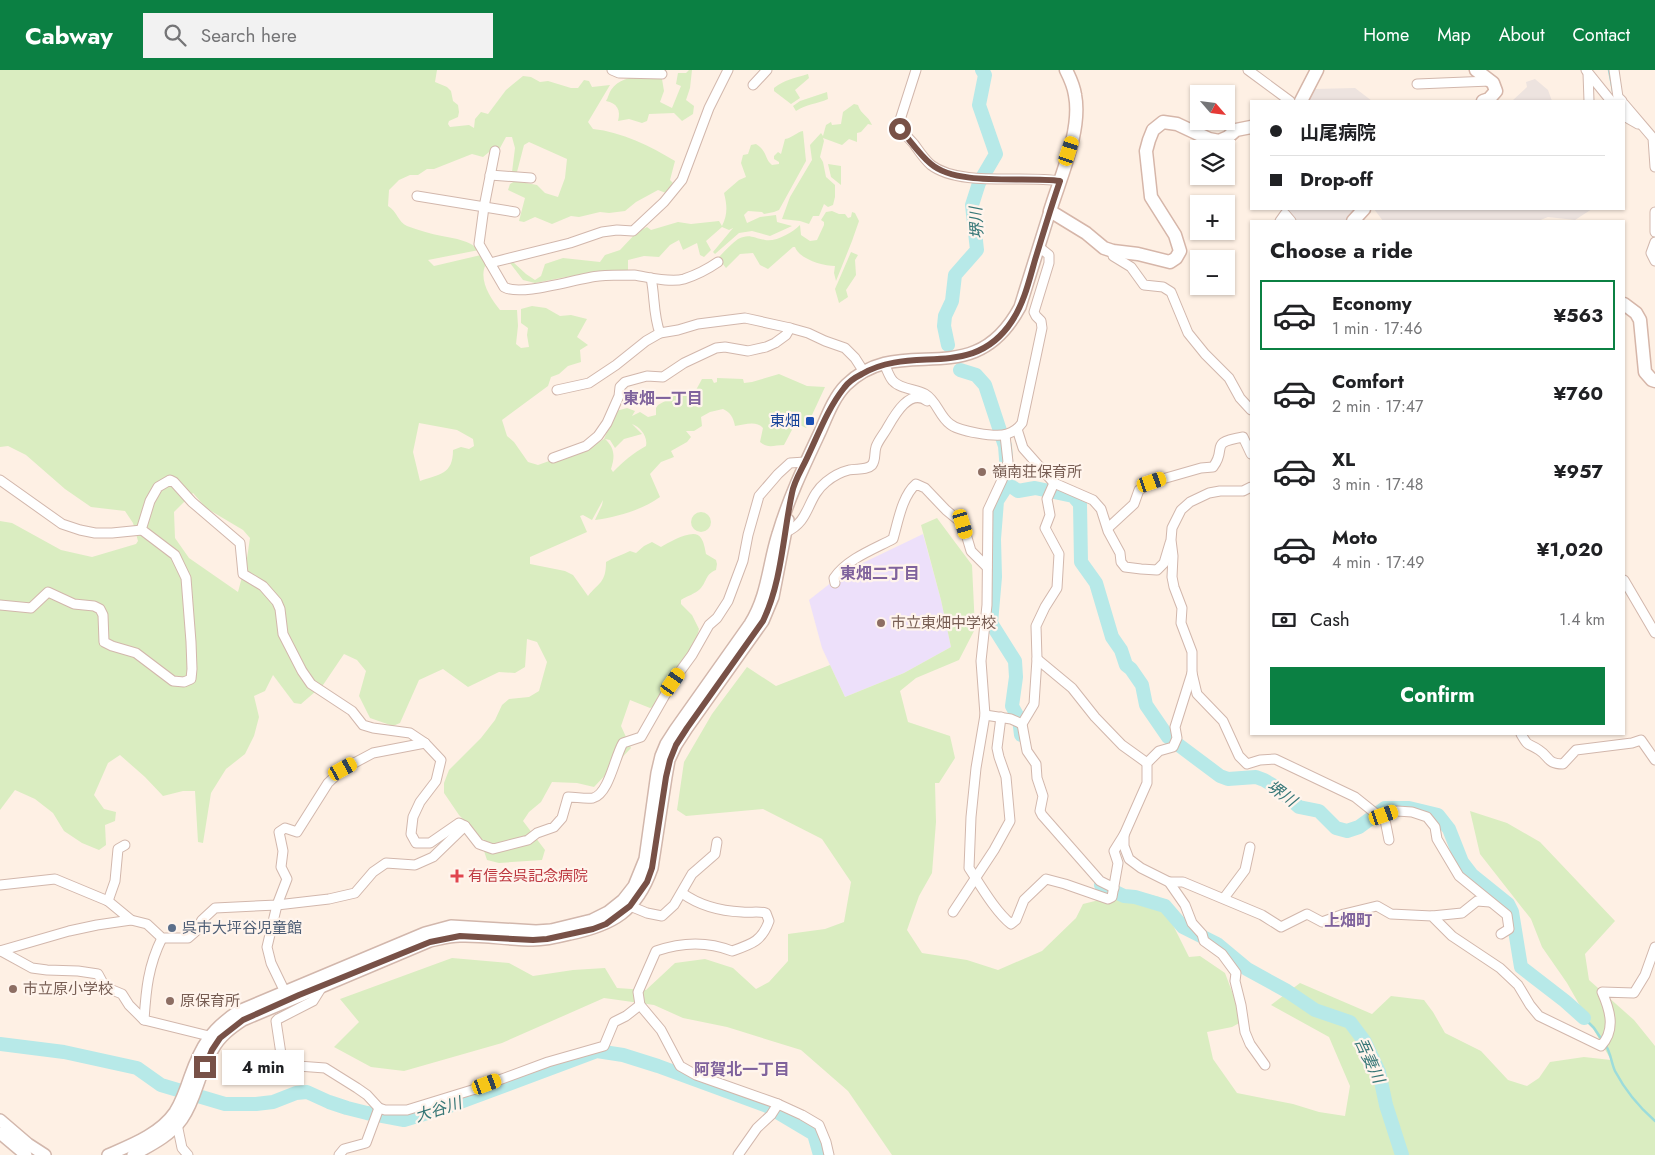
<!DOCTYPE html>
<meta charset="utf-8">
<style>
body{margin:0;font-family:Jost,"Noto Sans JP",sans-serif;background:#f2f2f2;color:#202124;height:100vh;display:flex;flex-direction:column;font-size:19px;white-space:nowrap}
*{box-sizing:border-box;margin:0}
p{font-size:16px;color:#757577}
.icon{flex:none;width:28px;height:28px;fill:none;stroke:currentColor;stroke-width:2;stroke-linecap:round;stroke-linejoin:round}
.map{position:relative;flex:1;overflow:hidden}
.drawer{position:absolute;left:1250px;top:150px;width:375px;height:515px;display:flex;flex-direction:column;background:#fff;border-radius:0px;box-shadow:0 1px 4px #0004}
.drawer>*{flex:none}
.guide{position:absolute;left:1250px;top:30px;width:375px;height:110px;border-radius:0px;box-shadow:0 1px 4px #0004;display:grid;align-content:center;height:110px;padding:0 20px;background:#fff}
.needle{width:32px;rotate:118deg}
.buttons{position:absolute;left:1190px;top:15px;display:grid;gap:10px}
.buttons a{display:grid;place-items:center;width:45px;height:45px;border-radius:0px;background:#fff;box-shadow:0 1px 4px #0004;font-size:25px}
.end{position:absolute;width:22px;height:22px;margin:-11px;border:6px solid #785147;background:#fff;box-shadow:0 0 0 2px #fff}
.from{border-radius:50%}
.bubble{position:absolute;height:35px;border-radius:0px;background:#fff;box-shadow:0 1px 4px #0004;font-size:16px;font-weight:700;line-height:35px;text-align:center}
.car{position:absolute;width:15px;height:30px;margin:-15px -8px;border-radius:6px;box-shadow:0 0 4px 1px #0007;background:linear-gradient(#f5c518 24%,#345 0 40%,#f5c518 0 76%,#345 0 86%,#f5c518 0)}
.guide b{display:flex;align-items:center;gap:18px;height:48px;font-size:19px}
.guide b+b{border-top:1px solid #e0e0e0}
.guide i{width:12px;height:12px;background:#202124}
ul{padding:0;list-style:none}
li{display:flex;align-items:center;gap:15px;height:70px;margin:0 10px 8px;padding:0 10px;border:2px solid transparent;border-radius:0px}
li div{flex:1}
li b{display:block;font-size:19px}
li em{font-style:normal;font-weight:700}
li.current{border-color:#0b8043}
li>.icon{width:45px;height:45px;stroke-width:1.5}
h2{padding:0 20px;font-size:22px;line-height:60px}
.pay{display:flex;align-items:center;gap:12px;height:55px;padding:0 20px;font-size:19px}
.pay p{margin-inline-start:auto}
.button{display:flex;gap:10px;margin-top:auto;padding:10px 20px}
.button a{flex:1;height:58px;border-radius:0px;background:#0b8043;color:#fff;font-size:20px;font-weight:700;line-height:58px;text-align:center}
header{display:flex;align-items:center;gap:30px;box-sizing:border-box;height:70px;padding:0 25px;background:#0b8043;color:#fff}
header strong{font-size:24px}
nav{display:flex;gap:28px;margin-inline-start:auto;font-size:18px}
.search{width:350px;height:45px;background:#f2f2f2;display:flex;align-items:center;gap:12px;box-sizing:border-box;padding:0 18px;border-radius:0px;color:#757577;font-size:19px}
.map>svg:first-child{display:block}
</style>
<header>
<strong>Cabway</strong>
<div class="search"><svg class="icon" aria-label="search" viewBox="0 0 24 24"><circle cx="10" cy="10" r="6"/><path d="M15 15l6 6"/></svg>Search here</div>
<nav><a>Home</a><a>Map</a><a>About</a><a>Contact</a></nav>
</header>
<div class="map">
<svg width="1655" height="1085" viewBox="0 0 1655 1085">
<rect width="100%" height="100%" fill="#fef0e4"/>
<g fill="#ede3df">
<path d="M1535 9 1548 20 1552 31H1512L1527 17 1526 12Z"/>
<path d="M1355 18 1372 31H1309L1314 19Z"/>
<path d="M1283 139H1360L1350 151H1293Z"/>
<path d="M1374 139H1592L1575 150 1548 147 1538 151H1383Z"/>
</g>
<path fill="#ede0fa" d="M923 464 941 530 951 577 904 603 845 627 822 578 809 530 846 501Z"/>
<g fill="#daedc1" fill-rule="evenodd">
<path d="M0 0H437L435 12 447 17 451 21 453 31 458 35 459 42 458 47 449 51 448 54 450 57 469 55 474 58 475 49 481 42 488 44 506 20 523 6 531 7 540 12 548 11 571 18H578L584 10 589 11 592 17 610 15 588 52 593 59C622 62 650 76 675 91L670 110 674 114 666 123 658 120 636 132 625 141 609 143 600 142 579 147 571 146 552 154 535 147 524 152 519 151 525 128 508 120 510 114 515 111 537 115 545 123 558 127 565 108 567 89 529 72 524 75 517 102H512L515 78 512 67H506L500 78H494L483 87 472 84 434 99H427L418 105H410L399 110 389 120 388 136C397 141 398 152 407 156 418 160 431 164 442 166 456 169 469 170 479 180L428 190 434 196 481 185 486 194C478 209 490 228 500 240H517L518 256 516 274 521 278 529 277 527 265 528 258 521 253V239L532 236 546 238 560 246 571 245 587 249 577 267 588 275 580 280 581 292 568 296 559 304 551 307 548 316 502 350 507 366 514 372 528 392 538 395 594 375 604 369 616 341 627 338 635 341 632 346 640 342 648 347 656 345V338L658 335 681 322 696 320 702 309H712L714 313 717 312V308L743 309 744 313 752 312 779 304 807 316 825 317 806 358 800 355 794 356 784 375C774 375 768 379 760 372L763 358C756 350 744 355 735 356 733 347 731 343 723 339L710 342 701 347 702 356 694 361H686L691 367 687 372 671 381 674 387 661 392 650 404 660 427C642 440 617 447 595 450L602 435 603 430 592 450 583 445 580 446 587 462 530 487V494L565 501 573 505 588 526C599 512 606 513 606 492 614 487 622 485 630 481L636 483 644 476 652 472 661 477C670 472 695 457 701 468 704 472 705 479 706 484L716 490 717 494 716 500C705 504 707 512 700 519 695 524 687 526 681 530V534L692 545 699 559 696 570 692 574 682 610 666 632 650 638 630 630 621 656 631 678 594 717 577 713 552 712 541 732 529 742 523 751 545 780 542 790 499 793 487 790 479 766 459 745 444 723V713L449 700 481 668 495 650 502 635 509 629 529 627 539 621 547 592 537 572 527 569 525 597 515 603 499 602 468 617 443 599 419 610 400 653 393 656 370 648 359 626 366 601 357 590 344 584 323 615 301 634 294 633 273 605 265 621 254 626 259 647 254 666 245 684 226 699 211 723 203 773 198 772 195 721H183L163 726 145 707 120 685 108 693 94 725 104 739 116 742 115 751 105 755 106 775 99 780 82 773 64 761 53 743 35 729 15 720 0 740V451L12 453 61 480 92 487 136 474 138 471 133 453 125 441 91 437 65 419 26 385 8 376 0 377ZM419 353 457 360 473 369 474 376 469 379 461 377 453 380C453 405 439 404 420 411L413 382ZM632 354C640 357 648 366 646 376 633 383 624 391 613 402L611 399C615 387 615 378 605 369L610 370 615 378 624 369 642 364ZM193 423 206 438 243 460 250 468 247 488 238 522 189 488 175 468 174 442Z"/>
<path d="M689 0H692L690 18 686 30 694 36 693 44 682 51 674 43 649 44 647 51 642 53 629 49 618 51C621 40 617 33 606 31 608 28 609 23 611 20 622 4 646 5 662 9L664 21 660 32 672 38 681 16 676 14 678 3H686Z"/>
<path d="M808 4 809 8 795 20 800 28 791 34 774 21V18C784 10 795 8 808 4Z"/>
<path d="M827 22 828 29C817 34 806 34 796 41L793 36 800 31Z"/>
<path d="M854 34 858 35C861 45 868 45 872 55L868 54 861 62 857 63V72L849 69 842 75 823 68 824 71 820 87 823 92 826 107 835 115V127L833 135 828 137 824 134 819 146H813L809 154 800 151 782 149 790 127 812 90 810 75 821 63 823 66 826 55 831 52 832 55 841 54 843 42Z"/>
<path d="M803 61 806 91 779 140 774 142 764 144 762 142 748 141 744 145 747 153 760 147 776 145 777 152 792 156 770 166 752 161 739 163 715 184 713 182 733 158 729 160 722 157 706 171 711 180 704 187 700 185 697 173 683 180 679 170 670 175 659 187 644 186 628 190V204L596 203 566 207 535 213 523 210 510 193 513 192 526 204 535 210 541 206 545 194 563 188 600 192 605 185 620 180 636 163 647 157 651 160 678 152 691 154 719 151 722 156C728 144 727 135 724 123L739 110 746 107 741 93 743 85 748 84 751 75 756 74C768 82 764 88 772 95L779 94V92L774 89V86L778 82 781 84 785 69C792 68 797 62 803 61Z"/>
<path d="M828 94 841 96V115L831 107Z"/>
<path d="M832 141 839 144H845L848 148 851 147 852 142 855 143 859 151 852 171 836 211 834 203 835 196C823 196 799 189 795 177H793L768 199 760 195 753 183 740 184 726 198 718 188C724 182 731 174 738 169 749 163 754 168 765 170 776 172 792 163 800 155L801 165 810 171 817 170 824 155V152L821 150 826 142Z"/>
<path d="M851 182 858 185 855 190 856 205 846 220 848 227 839 233 835 219Z"/>
<circle cx="701" cy="452" r="10"/>
<path d="M937 448 972 495 975 559 959 590 916 608 900 621 908 652 950 666 955 688 939 713H935L936 752 932 803 919 826 907 860 922 883 967 890 998 900 1042 881 1076 848 1083 834 1135 821 1159 827 1189 887 1200 886 1225 903 1243 951 1232 957 1207 962 1213 989 1237 1023 1293 1034 1319 1042 1345 1046 1350 1016 1329 967 1271 935 1300 913 1372 944 1391 926 1424 930 1433 942 1445 963 1481 981 1508 1010 1527 1016 1539 1008 1550 992 1584 987 1611 990 1567 913 1542 877 1531 849 1480 784 1470 741 1507 753 1540 772 1615 851 1585 884 1589 910 1634 950 1655 976V1085H892L848 1021 801 980 727 957 683 948 654 935 604 928 502 973 404 1001 371 997 334 977 359 952 340 929 452 888 509 893 533 906 573 900 605 898 617 918 646 920 675 893 705 889 733 898 756 919 769 912 788 891V864L825 859 844 852 851 812 822 769 763 739 686 746 677 740 684 692 712 644 747 597 776 616 830 595 845 627 904 603 951 577 941 530 921 455Z"/>
</g>
<g fill="none" stroke-linecap="round" stroke-linejoin="round">
<g stroke="#9cdcdb" stroke-width="2.5">
<path d="M1609 0 1613 21"/>
<path d="M1584 948 1594 958 1602 970"/>
<path d="M1605 974C1611 983 1611 992 1615 1001 1625 1020 1639 1037 1655 1051"/>
</g>
<g stroke="#b7e9e8" stroke-width="14">
<path d="M948 275 944 256 945 246 952 231 955 205 977 180 972 135 979 113 996 84 979 35 985 5 982 0"/>
<path d="M960 300 976 305 985 315 1005 376 1008 414 1018 421 1035 418 1073 426 1080 434 1081 492 1096 513 1112 567 1121 580 1126 595 1131 599 1142 615 1146 635 1168 667 1220 706 1228 709 1256 707 1264 710 1276 717 1299 737 1319 741 1336 758 1347 761 1359 757 1385 738H1409L1438 745 1449 759 1462 792 1472 805 1508 834 1512 842 1521 897 1565 931 1584 948"/>
<path d="M1008 414 997 431 994 469 995 507 991 553 1015 591 1016 607 1012 636 1019 649 1021 665"/>
<path d="M1101 815 1124 826 1135 827 1165 836 1183 857 1217 874 1247 899 1287 921 1315 940 1350 952 1365 972 1379 1002 1386 1035 1402 1085"/>
<path d="M0 974 64 982 137 998 161 1015 225 1034H256L273 1032 296 1023 307 1022 329 1032 347 1038 367 1043 404 1050 447 1037 597 981 623 985 658 996 767 1036 814 1064 820 1085"/>
</g>
<g stroke="#d2b7ac" stroke-width="11">
<g id="minor">
<path d="M612 0 619 3 662 4"/>
<path d="M916 0 899 53C901 62 908 67 914 74 919 81 924 89 931 95 960 117 1024 105 1059 111"/>
<path d="M1248 0 1290 31"/>
<path d="M1586 0 1611 31"/>
<path d="M1614 0 1618 27 1622 31"/>
<path d="M1588 3 1589 31"/>
<path d="M1417 14 1490 11"/>
<path d="M753 15 767 0"/>
<path d="M1624 34 1653 68 1655 97"/>
<path d="M1624 46 1638 54"/>
<path d="M495 81 484 137 479 174 504 217C521 227 577 208 599 206 610 205 622 205 634 205 648 207 670 213 684 209 696 205 708 199 718 192"/>
<path d="M490 105 531 108"/>
<path d="M417 126 515 142"/>
<path d="M1655 142V162"/>
<path d="M1280 151 1285 144 1291 151"/>
<path d="M1655 172 1651 183 1655 191"/>
<path d="M1113 181V186L1131 197 1144 215 1163 217 1171 222 1188 263 1205 284 1229 308 1240 328 1251 340"/>
<path d="M490 193 570 173 602 162 617 160 633 161 664 132 682 110 709 38 728 0"/>
<path d="M651 208C655 226 653 245 660 263"/>
<path d="M884 294C887 299 889 307 893 311 900 319 916 319 925 324 937 331 939 346 950 354 958 361 996 368 1007 364 1013 362 1018 359 1022 353L1042 258 1041 251 1036 246 1034 242 1049 193V185L1039 177"/>
<path d="M557 320 589 313 616 295 646 271 660 263 678 260 698 254 745 248 790 258"/>
<path d="M1017 359 1023 378 1054 413 1093 430 1101 439 1108 461 1120 483 1121 492 1125 497 1141 499 1157 500 1164 493 1170 473"/>
<path d="M1005 365 1008 392 1002 410 988 440 987 535 981 591 985 645 976 698 971 747 969 798C981 816 995 841 1011 854L1016 850 1024 830 1046 809 1065 814 1108 829 1112 827 1118 793 1114 781 1124 765 1147 713V693L1159 681 1173 677 1177 668 1175 657 1192 603"/>
<path d="M553 388 586 376 598 366 607 353 619 326 620 317 625 312 647 306 663 307 684 293 716 278 725 277 748 281 766 277 775 273 786 265 790 258 808 263 825 271 845 278 855 288 864 302"/>
<path d="M0 410 62 454 80 460 95 463H112L142 460"/>
<path d="M1054 413 1047 429 1050 445 1045 458 1059 484 1057 518 1045 537 1036 556 1037 589 1034 634 1022 654 1027 681 1036 694 1037 708 1043 726 1040 741 1042 745 1100 811 1114 818"/>
<path d="M1251 417 1243 421H1220L1209 423 1190 432 1181 440 1172 458 1171 470 1173 486 1172 507 1174 517 1182 538 1181 553 1192 582V603L1197 624 1223 651 1239 686 1247 694 1260 690 1275 689 1355 727 1375 743 1384 745 1397 741 1412 742 1427 747 1435 757 1437 769 1459 806 1507 845 1509 859 1501 864"/>
<path d="M1108 458 1134 434 1139 420 1152 412 1201 398 1213 397C1228 378 1207 373 1243 367L1251 384"/>
<path d="M786 462C811 451 806 428 826 412 832 407 841 402 849 400 856 398 866 401 872 395 876 390 874 383 876 377 878 371 883 365 886 360 893 348 909 317 927 331"/>
<path d="M1624 510 1655 563"/>
<path d="M835 513 834 508C847 489 874 479 893 469 898 452 902 426 916 414L925 418 946 440 963 454 971 481 987 497"/>
<path d="M0 535 31 538 48 522 74 534 94 536 100 539 103 545 104 572 112 576 136 583 173 611 184 612 191 609 192 599 191 572 186 508 175 485 146 463 142 460V457L150 431 158 417 170 410 174 412 192 432 240 473 243 504 263 516 277 532 280 539 283 564 302 601 311 614 352 641 363 655 373 658 410 663 425 673 441 690 436 711 420 732 413 747 411 764 416 773H430L459 753 465 756 479 774 493 779 528 770 537 763 554 757 562 748 568 727C576 727 585 729 593 728 609 724 615 686 623 673L641 667 673 611 692 585 709 555 717 548 728 531 743 491 748 465 759 426 778 404 790 393 805 392"/>
<path d="M1037 589 1072 618 1095 647 1122 675 1147 693"/>
<path d="M985 645 1011 649 1022 654"/>
<path d="M1521 664C1529 678 1527 672 1539 680 1550 687 1547 694 1563 694L1576 680 1632 673 1641 670 1655 690"/>
<path d="M1384 745 1389 770"/>
<path d="M1124 765V776L1129 789 1141 798 1169 812 1185 835 1192 853 1202 864 1204 871 1222 884 1236 903 1235 911 1241 935 1245 962 1250 974 1265 995"/>
<path d="M1169 812H1183L1262 845 1281 857 1307 844 1322 852 1344 844 1377 836 1391 844 1432 846 1452 866 1500 898 1518 915 1530 935 1539 946 1601 976C1616 960 1610 940 1602 922L1634 923 1645 905 1655 877"/>
<path d="M0 815 55 809 108 831 131 850 147 854 162 868H188L196 861 202 850 215 838 277 835 329 829 355 823 373 802 386 793 415 795 433 787 465 756"/>
<path d="M682 823C700 836 720 841 742 842 750 843 758 841 766 843L769 851C762 871 752 874 732 881 707 871 682 872 656 881L638 922 640 935 661 960 680 996 696 1005 778 1034 802 1045 819 1055 826 1072 829 1085"/>
<path d="M1224 828 1245 800 1250 777"/>
<path d="M108 831 115 811 118 779 125 775"/>
<path d="M630 836 647 843 662 846 674 835 692 804 715 784 717 772"/>
<path d="M953 842 994 780 1010 751 1006 707 999 687 997 678 1001 647"/>
<path d="M1432 846 1462 843 1477 831 1490 832"/>
<path d="M0 881 69 861 97 855 131 850"/>
<path d="M1 881 32 898 47 900 78 901 98 904 105 917 122 924 129 935 144 950 209 966"/>
<path d="M323 915 313 931 278 949 276 951 281 984 286 991 298 996 325 998 357 1018 367 1025 379 1038 385 1040H407L472 1020 548 992 604 976 614 952 626 946 640 935"/>
<path d="M285 922 271 893 267 877 277 835 287 809 281 797 283 781 279 762 285 758 297 762 328 713 343 699 373 683 425 673"/>
<path d="M144 950C146 920 148 896 162 868"/>
<path d="M178 1051 177 1054 182 1078 188 1085"/>
<path d="M339 1085 344 1079 366 1073 379 1038"/>
<path d="M738 1085 757 1058 771 1045 778 1034"/>
</g>
</g>
<g stroke="#d2b7ac" stroke-width="14">
<g id="tertiary">
<path d="M0 1050 28 1074 45 1085"/>
<path d="M0 1063 26 1085"/>
<path d="M108 1085C131 1075 160 1064 175 1042 182 1031 186 1019 190 1007 201 976 211 959 239 941L425 863 451 856 536 861 551 860 592 850 608 842 623 830 634 816 645 789 657 703 661 686 666 674 675 660 750 554C768 525 768 495 778 464 789 427 804 396 820 362 827 346 834 327 846 315 902 260 972 326 1020 237L1050 141"/>
<path d="M133 1085C151 1075 170 1066 182 1049 197 1028 199 1000 213 979 220 966 231 958 243 950L430 871C440 869 449 866 460 866 484 865 508 870 533 870 546 870 558 867 570 864 613 855 637 841 652 798L666 707 669 690 676 675 687 658 763 551 773 527 788 450"/>
</g>
</g>
<g stroke="#d6b6a9" stroke-width="15">
<g id="secondary">
<path d="M1066 0C1070 8 1074 17 1075 25 1082 60 1060 108 1050 141L1086 163 1104 178 1113 181 1138 184 1170 192 1176 188 1180 181 1175 165 1151 127 1146 81 1149 70 1153 60 1163 52 1177 54 1209 69 1219 71 1228 67 1236 60 1251 57"/>
<path d="M1476 0 1493 13 1496 21 1489 29 1483 31"/>
<path d="M1301 31 1317 0"/>
<path d="M1353 151 1364 139"/>
<path d="M1624 234 1636 243 1640 250 1645 302 1652 310 1655 311"/>
</g>
</g>
<use href="#minor" stroke="#fff" stroke-width="9"/>
<use href="#tertiary" stroke="#fff" stroke-width="11"/>
<use href="#secondary" stroke="#fff" stroke-width="12"/>
</g>
<g fill="none" stroke-linecap="round" stroke-linejoin="round">
<path stroke="#785147" stroke-width="6" d="M205 997 212 980 220 968 243 950 299 925 430 872 460 866 533 870 547 869 593 859 606 854 630 836 647 812 652 798 666 707 670 690 676 675 687 658 763 551C782 511 783 465 792 423 794 411 802 399 807 388 818 365 828 338 844 318 848 312 856 307 862 304 913 274 973 311 1012 251 1024 233 1029 211 1035 190 1043 164 1051 137 1060 111 1025 106 958 117 931 94 919 84 910 70 900 59"/>
</g>
<rect fill="#1a4fb4" stroke="#fff4ec" stroke-width="2" x="805" y="346" width="10" height="10" rx="2.5"/>
<g fill="#8d6e63" stroke="#fff4ec" stroke-width="2">
<circle cx="982" cy="402" r="5"/>
<circle cx="881" cy="553" r="5"/>
<circle cx="13" cy="919" r="5"/>
<circle cx="170" cy="931" r="5"/>
</g>
<path fill="#e0444e" stroke="#fff4ec" stroke-width="2" d="M454.5 798.5h5v5h5v5h-5v5h-5v-5h-5v-5h5z"/>
<circle fill="#5c6f8a" stroke="#fff4ec" stroke-width="2" cx="172" cy="858" r="5"/>
<g text-anchor="middle" stroke-width="4.5" stroke-linejoin="round" paint-order="stroke">
<g font-size="15" fill="#164399" stroke="#fff4ec" text-anchor="end">
<text x="800" y="356">東畑</text>
</g>
<g font-size="15" fill="#785e54" stroke="#fff4ec" text-anchor="start">
<text x="992" y="407">嶺南荘保育所</text>
<text x="891" y="558">市立東畑中学校</text>
<text x="23" y="924">市立原小学校</text>
<text x="180" y="936">原保育所</text>
</g>
<g font-size="15" fill="#be3a42" stroke="#fff4ec" text-anchor="start">
<text x="468" y="811">有信会呉記念病院</text>
</g>
<g font-size="15" fill="#4e5e75" stroke="#fff4ec" text-anchor="start">
<text x="182" y="863">呉市大坪谷児童館</text>
</g>
<g font-size="16" font-style="italic" fill="#377777" stroke="#fff4ec">
<text transform="translate(976 153) rotate(-93)" y="6">堺川</text>
<text transform="translate(1282 723) rotate(36)" y="6">堺川</text>
<text transform="translate(1370 990) rotate(65)" y="6">吾妻川</text>
<text transform="translate(438 1039) rotate(-18)" y="6">大谷川</text>
</g>
<g font-size="16" font-weight="bold" fill="#7f629c" stroke="#fff4ec">
<text x="663" y="334">東畑一丁目</text>
<text x="880" y="509">東畑二丁目</text>
<text x="1348" y="856">上畑町</text>
<text x="742" y="1005">阿賀北一丁目</text>
</g>
</g>
</svg>
<div class="buttons">
<a><svg class="needle" viewBox="-14 -14 28 28"><path d="M0-13l5 13h-10z" fill="#e53935"/><path d="M0 13l5-13h-10z" fill="#757577"/></svg></a>
<a><svg class="icon" aria-label="layers" viewBox="0 0 24 24"><path d="M12 4l9 5-9 5-9-5zM3 14l9 5 9-5"/></svg></a>
<a>+</a>
<a>−</a>
</div>
<i class="end from" style="left:900px;top:59px"></i>
<i class="end" style="left:205px;top:997px"></i>
<div class="bubble" style="left:222px;top:980px;width:82px">4 min</div>
<i class="car" style="left:1069px;top:81px;rotate:18deg"></i>
<i class="car" style="left:1152px;top:412px;rotate:71deg"></i>
<i class="car" style="left:963px;top:454px;rotate:163deg"></i>
<i class="car" style="left:673px;top:612px;rotate:35deg"></i>
<i class="car" style="left:343px;top:699px;rotate:61deg"></i>
<i class="car" style="left:1384px;top:745px;rotate:71deg"></i>
<i class="car" style="left:487px;top:1014px;rotate:70deg"></i>
<div class="guide">
<b><i class="from"></i>山尾病院</b>
<b><i></i>Drop-off</b>
</div>
<section class="drawer">
<h2>Choose a ride</h2>
<ul>
<li class="current"><svg class="icon" aria-label="car" viewBox="0 0 24 24"><path d="M5 17H2v-5l4-1 3-4h7l3 4 3 1v5h-3M9 17h6M6 11h13"/><circle cx="7" cy="17" r="2"/><circle cx="17" cy="17" r="2"/></svg><div><b>Economy</b><p>1 min · 17:46</p></div><em>¥563</em></li>
<li><svg class="icon" aria-label="car" viewBox="0 0 24 24"><path d="M5 17H2v-5l4-1 3-4h7l3 4 3 1v5h-3M9 17h6M6 11h13"/><circle cx="7" cy="17" r="2"/><circle cx="17" cy="17" r="2"/></svg><div><b>Comfort</b><p>2 min · 17:47</p></div><em>¥760</em></li>
<li><svg class="icon" aria-label="car" viewBox="0 0 24 24"><path d="M5 17H2v-5l4-1 3-4h7l3 4 3 1v5h-3M9 17h6M6 11h13"/><circle cx="7" cy="17" r="2"/><circle cx="17" cy="17" r="2"/></svg><div><b>XL</b><p>3 min · 17:48</p></div><em>¥957</em></li>
<li><svg class="icon" aria-label="car" viewBox="0 0 24 24"><path d="M5 17H2v-5l4-1 3-4h7l3 4 3 1v5h-3M9 17h6M6 11h13"/><circle cx="7" cy="17" r="2"/><circle cx="17" cy="17" r="2"/></svg><div><b>Moto</b><p>4 min · 17:49</p></div><em>¥1,020</em></li>
</ul>
<div class="pay"><svg class="icon" aria-label="cash" viewBox="0 0 24 24"><path d="M3 7h18v10H3z"/><circle cx="12" cy="12" r="2"/></svg>Cash<p>1.4 km</p></div>
<div class="button"><a>Confirm</a></div>
</section>
</div>
